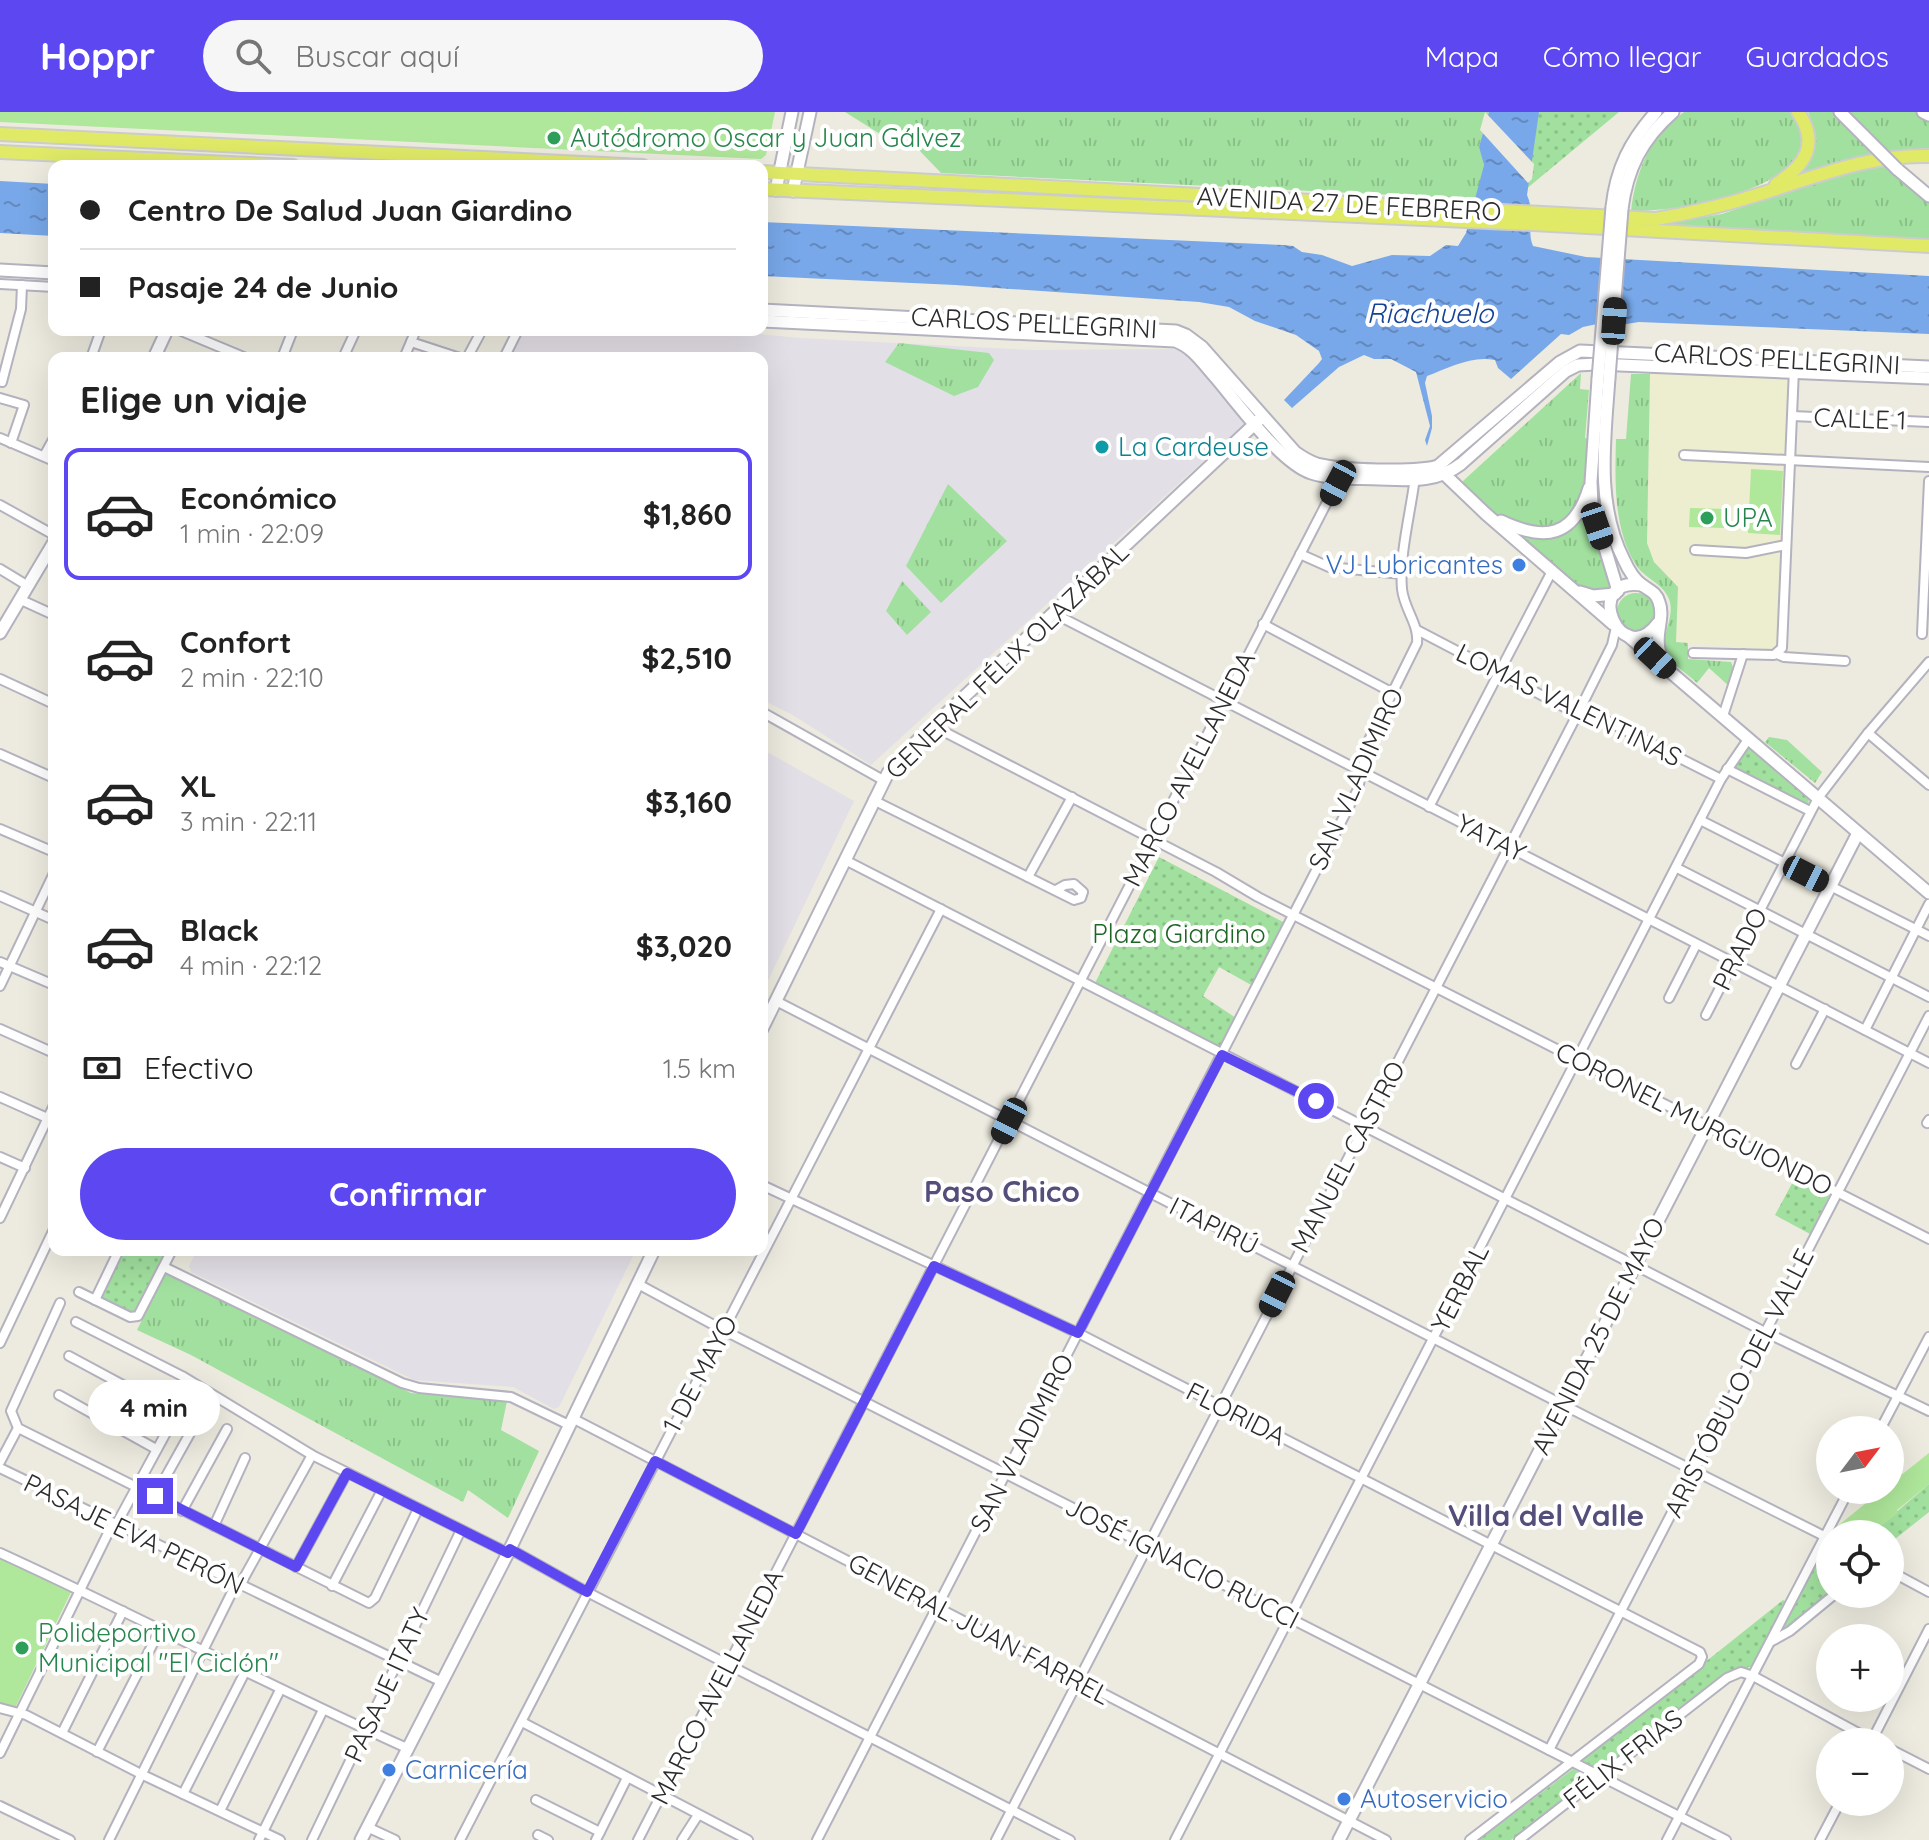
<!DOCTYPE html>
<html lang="es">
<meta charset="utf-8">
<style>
body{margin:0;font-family:Quicksand,sans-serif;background:#f6f6f6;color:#222;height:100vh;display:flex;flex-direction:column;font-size:30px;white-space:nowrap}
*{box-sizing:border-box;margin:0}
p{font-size:26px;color:#767676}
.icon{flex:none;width:44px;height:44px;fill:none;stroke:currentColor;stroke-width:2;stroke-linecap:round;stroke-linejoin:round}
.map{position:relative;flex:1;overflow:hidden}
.drawer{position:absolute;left:48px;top:240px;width:720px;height:904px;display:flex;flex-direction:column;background:#fff;border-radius:16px;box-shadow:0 8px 32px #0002}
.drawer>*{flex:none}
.hud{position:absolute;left:48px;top:48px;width:720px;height:176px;border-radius:16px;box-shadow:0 8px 32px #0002;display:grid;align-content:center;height:176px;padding:0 32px;background:#fff}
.needle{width:52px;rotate:58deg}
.controls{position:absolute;left:1816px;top:1304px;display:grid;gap:16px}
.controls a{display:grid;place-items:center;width:88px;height:88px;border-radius:50%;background:#fff;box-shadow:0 8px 32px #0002;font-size:40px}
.end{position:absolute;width:36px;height:36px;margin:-18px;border:10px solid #5c47f1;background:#fff;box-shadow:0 0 0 4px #fff}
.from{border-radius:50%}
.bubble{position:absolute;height:56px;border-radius:28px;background:#fff;box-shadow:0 8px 32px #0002;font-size:26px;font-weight:700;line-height:56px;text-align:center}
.car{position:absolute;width:24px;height:48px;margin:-24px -12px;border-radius:10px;box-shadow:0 0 6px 2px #0007;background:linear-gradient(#222 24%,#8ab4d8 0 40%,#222 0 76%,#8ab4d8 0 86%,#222 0)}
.hud b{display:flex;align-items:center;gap:28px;height:76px;font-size:30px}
.hud b+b{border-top:2px solid #e0e0e0}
.hud i{width:20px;height:20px;background:#222}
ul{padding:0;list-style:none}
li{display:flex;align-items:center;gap:24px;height:132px;margin:0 16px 12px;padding:0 16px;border:4px solid transparent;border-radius:16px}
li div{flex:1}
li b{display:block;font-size:30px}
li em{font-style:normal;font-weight:700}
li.current{border-color:#5c47f1}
li>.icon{width:72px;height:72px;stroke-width:1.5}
h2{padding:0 32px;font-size:36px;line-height:96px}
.pay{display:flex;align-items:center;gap:20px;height:88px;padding:0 32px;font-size:30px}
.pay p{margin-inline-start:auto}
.cta{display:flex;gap:16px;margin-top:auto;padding:16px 32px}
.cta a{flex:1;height:92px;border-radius:48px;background:#5c47f1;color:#fff;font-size:32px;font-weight:700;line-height:92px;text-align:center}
header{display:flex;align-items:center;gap:48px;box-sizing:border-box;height:112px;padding:0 40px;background:#5c47f1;color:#fff}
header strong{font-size:38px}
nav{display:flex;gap:44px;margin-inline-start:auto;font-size:28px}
.search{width:560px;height:72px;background:#f6f6f6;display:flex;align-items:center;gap:20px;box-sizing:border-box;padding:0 28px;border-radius:44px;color:#767676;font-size:30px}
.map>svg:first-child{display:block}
</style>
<header>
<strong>Hoppr</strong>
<div class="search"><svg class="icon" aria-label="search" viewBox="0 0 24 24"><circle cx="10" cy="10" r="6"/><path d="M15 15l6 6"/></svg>Buscar aquí</div>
<nav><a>Mapa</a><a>Cómo llegar</a><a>Guardados</a></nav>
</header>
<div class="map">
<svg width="1929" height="1728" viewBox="0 0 1929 1728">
<defs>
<pattern id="grass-tufts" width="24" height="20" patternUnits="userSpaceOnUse" patternTransform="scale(2)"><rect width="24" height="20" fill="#a1e09e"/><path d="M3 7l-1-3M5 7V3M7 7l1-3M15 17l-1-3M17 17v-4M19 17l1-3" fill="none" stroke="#8bc088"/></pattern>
<pattern id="park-dots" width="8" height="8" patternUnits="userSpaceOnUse" patternTransform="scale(2)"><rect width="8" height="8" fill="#a1e09e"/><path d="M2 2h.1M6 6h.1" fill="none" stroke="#8bc088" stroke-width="1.8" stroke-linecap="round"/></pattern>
<pattern id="water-ripples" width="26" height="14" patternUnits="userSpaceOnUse" patternTransform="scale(2)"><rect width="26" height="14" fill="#78a8e9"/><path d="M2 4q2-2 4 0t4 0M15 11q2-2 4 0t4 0" fill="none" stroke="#6389bd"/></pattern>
</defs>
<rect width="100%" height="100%" fill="#edebdf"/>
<g fill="#e3dfe6">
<path d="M520 218H717L800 226 1032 238 1182 237 1246 310 871 653 791 602 762 588V246H505Z"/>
<path d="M762 637 854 689 763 879 762 878Z"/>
<path d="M197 1138H636L559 1295 554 1297 513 1275 414 1268 406 1264 191 1160 189 1154Z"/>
</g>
<path fill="#ededcf" d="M1650 262 1789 266 1784 344 1681 339 1682 347 1786 353 1779 530 1772 538 1676 530 1678 475 1654 450 1647 431Z"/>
<g fill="url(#grass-tufts)">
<path d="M845 0H1489L1479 35 1484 53 1476 87 941 61 919 38 918 24 880 22Z"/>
<path d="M1684 0H1793C1798 9 1804 19 1802 30 1794 81 1674 100 1631 99 1636 58 1650 25 1684 0Z"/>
<path d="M1808 0H1833L1872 42 1793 65C1809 41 1821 29 1808 0Z"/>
<path d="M1849 0H1918L1929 5V38L1889 40Z"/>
<path d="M1886 54 1929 90V129L1643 115 1722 102 1835 63Z"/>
<path d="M899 231 989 241 994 248 978 275 954 284 885 250Z"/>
<path d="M1581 261 1580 277 1589 278 1585 326 1590 327C1588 347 1588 370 1580 389 1567 420 1531 422 1504 408 1490 400 1477 386 1465 376L1463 369Z"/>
<path d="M1631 262H1650L1647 431 1654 450 1678 475 1676 530 1688 531V547L1731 550 1734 558 1730 575 1709 556 1697 571C1688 562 1672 553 1667 541 1659 523 1676 506 1669 487 1662 470 1645 467 1636 453 1613 417 1615 368 1616 327H1626Z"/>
<path d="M948 372 1007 429 941 491 906 454Z"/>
<path d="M1589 395 1612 474 1609 479 1586 481 1518 423C1550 429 1570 423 1589 395Z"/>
<path d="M902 469 931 500 907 523 886 499Z"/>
<circle cx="1636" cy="500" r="19"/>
<path d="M1769 625 1787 628 1822 660 1815 671 1765 630Z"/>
<path d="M165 1161 411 1281 507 1289 501 1318 539 1339 508 1406 468 1378 463 1390 191 1243 137 1218Z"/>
</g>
<g fill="url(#park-dots)">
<path d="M1489 0H1619L1525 78 1476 87 1484 53 1479 35Z"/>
<path d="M1749 633 1809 686 1808 694 1733 656Z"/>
<path d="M1159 745 1285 811 1253 874 1219 855 1203 884 1236 906 1220 936 1095 871Z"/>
<path d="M1796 1064 1830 1082 1810 1122 1775 1103Z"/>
<path d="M124 1138H168L139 1198 131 1201 100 1187Z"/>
<path d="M1929 1372V1400L1890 1431V1422H1871Z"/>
<path d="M1830 1423V1481L1787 1517 1782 1515Z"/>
<path d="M1783 1488 1787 1490 1753 1554 1738 1558 1604 1657 1599 1658 1581 1649Z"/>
<path d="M1573 1657 1589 1665 1588 1670 1511 1728H1479Z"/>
</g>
<g fill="#afe79b">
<path d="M0 0H775L766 43 761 47 0 10Z"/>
<path d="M1751 357 1783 359 1780 423 1748 421Z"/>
<path d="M1690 396 1725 397 1724 416 1689 415Z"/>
<path d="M1929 1341V1372L1897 1398 1898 1401 1871 1422H1850L1839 1413 1882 1378H1890V1372Z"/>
<path d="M0 1445 71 1480 14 1598 0 1591Z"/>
</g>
<g fill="url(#water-ripples)">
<path d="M1489 0H1539L1527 83C1536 103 1526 118 1533 134L1586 145 1929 164V222L1639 210 1620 213 1597 212 1583 215 1569 223 1561 222 1511 267 1498 256 1495 248C1472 243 1448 256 1427 264L1425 271 1432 304V316L1427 334 1425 328 1430 314 1416 260 1391 247H1374L1364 243 1339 255 1292 296 1284 288 1319 251 1322 247 1319 239 1296 223 1255 209 1229 195 1199 190 955 173 762 164V110L1283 133 1293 134 1302 140 1322 143 1352 154 1392 143 1430 144 1446 133 1458 134 1466 121 1484 53 1479 35Z"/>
<path d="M0 69 54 72V124L0 121Z"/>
</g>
<path fill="#edebdf" d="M1485 0 1534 52 1532 67 1528 71 1480 18Z"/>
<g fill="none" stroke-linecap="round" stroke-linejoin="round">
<g stroke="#b4b2be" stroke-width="12">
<g id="street">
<path d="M0 172 54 175"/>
<path d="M179 218 246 246"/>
<path d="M411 230 460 246"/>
<path d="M91 246 101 218"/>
<path d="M282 246 293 218"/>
<path d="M343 246 356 218"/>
<path d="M404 246 416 218"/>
<path d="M467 246 482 218"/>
<path d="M504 246 518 218"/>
<path d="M2 270 21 197 22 173"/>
<path d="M0 286 24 293 11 331"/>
<path d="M1792 304 1929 310"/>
<path d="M0 326 54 349"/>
<path d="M1684 343 1929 355"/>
<path d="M44 344 54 326"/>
<path d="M0 393 54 423"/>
<path d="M1695 438 1746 441 1786 433"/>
<path d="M1300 442 1329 455 1402 462"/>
<path d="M0 457 28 474"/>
<path d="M19 487 54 503"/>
<path d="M1053 501 1929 951"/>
<path d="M1263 512 1393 581"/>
<path d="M1417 518 1566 596 1591 601 1721 667"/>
<path d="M1922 522 1929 369"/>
<path d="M1693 541 1774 543 1782 536 1794 257"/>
<path d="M1777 542 1784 545 1845 549"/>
<path d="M0 567 54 592"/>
<path d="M762 600 883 668"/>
<path d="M1723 604 1743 542"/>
<path d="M933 614 1216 760 1258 785 1929 1127"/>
<path d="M1868 621 1929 673"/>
<path d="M0 642 54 666"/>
<path d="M1727 657 1810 699"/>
<path d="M873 688 1074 788 1081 786 1083 780 1074 772 1065 773 1056 778"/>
<path d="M1429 695 1552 459"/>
<path d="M1700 708 1929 824"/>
<path d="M0 717 54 740"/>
<path d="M845 748 1765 1220 1929 1299"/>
<path d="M1677 756 1929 885"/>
<path d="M1028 765 1072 685"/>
<path d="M0 784 54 808"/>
<path d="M0 850 54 873"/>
<path d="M0 874 54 761"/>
<path d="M1669 886 1696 833"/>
<path d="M776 889 1587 1305 1824 1424"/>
<path d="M1706 903 1818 686 1868 621 1929 550"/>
<path d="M0 917 54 941"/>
<path d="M1865 918 1929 792"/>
<path d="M1796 952 1825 897"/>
<path d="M0 985 54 1009"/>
<path d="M1927 1011 1929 1008"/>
<path d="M0 1045 25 1056"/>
<path d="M762 1073 1078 1221 1700 1540 1702 1545 1699 1552 1470 1728"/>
<path d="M0 1106 54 993"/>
<path d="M164 1155 402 1271 419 1276 511 1285 569 1313"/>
<path d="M638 1172 723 1218 1726 1728"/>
<path d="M79 1180 130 1205 138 1204 172 1138"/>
<path d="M95 1188 119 1138"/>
<path d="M60 1191 11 1299 18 1316 369 1491 375 1486 418 1397"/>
<path d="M76 1210 182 1264 312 1343 508 1441"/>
<path d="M0 1231 54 1117"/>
<path d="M69 1244 175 1301"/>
<path d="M59 1283 156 1337"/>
<path d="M572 1306 1386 1728"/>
<path d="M1880 1318 1929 1225"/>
<path d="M0 1350 18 1316"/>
<path d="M0 1356 442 1570"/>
<path d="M155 1384 198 1307"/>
<path d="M182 1399 227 1317"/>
<path d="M116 1413 193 1271"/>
<path d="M214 1414 245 1346"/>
<path d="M510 1437 587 1480 1070 1728"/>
<path d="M0 1441C138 1504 271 1575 409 1637"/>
<path d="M296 1455 347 1361"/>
<path d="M1890 1459 1929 1480"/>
<path d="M240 1473 312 1343"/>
<path d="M332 1474 382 1378"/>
<path d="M1772 1529 1790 1519 1835 1482"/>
<path d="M0 1596 26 1603 141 1662 280 1728"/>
<path d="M522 1610 748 1728"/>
<path d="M62 1621 123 1499"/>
<path d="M1871 1630 1929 1517"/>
<path d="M1890 1637 1929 1657"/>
<path d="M1549 1638 1929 904"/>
<path d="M97 1640 161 1516"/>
<path d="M0 1641 113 1411"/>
<path d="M183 1682 246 1558"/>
<path d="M536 1688 600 1720"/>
<path d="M0 1694 70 1728"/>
<path d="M220 1699 280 1578"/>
<path d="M367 1715 395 1728"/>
<path d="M538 1723 548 1728"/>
<path d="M109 1728 236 1472"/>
<path d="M259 1728 323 1598"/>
<path d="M312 1728 461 1418"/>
<path d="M460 1728 941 797"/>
<path d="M596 1728 627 1666"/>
<path d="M638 1728 1341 363"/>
<path d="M682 1728 698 1703"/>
<path d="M817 1728 1358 677 1368 630 1417 531C1419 512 1404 497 1402 477 1399 443 1411 399 1415 365"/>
<path d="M996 1728 1579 599 1612 533 1616 515"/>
<path d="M1175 1728 1721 667 1749 626"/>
<path d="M1519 1728 1727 1566 1741 1560 1753 1564 1875 1630"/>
<path d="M1667 1728 1849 1378"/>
<path d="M1820 1728 1840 1690"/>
</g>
</g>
<g stroke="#b4b2be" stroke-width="15">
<g id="secondary">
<path d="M1840 0 1864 24"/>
<path d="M1923 0 1929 3"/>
<path d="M1897 57 1929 84"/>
<path d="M776 78 792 0"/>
<path d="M793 79 810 0"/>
<path d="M1612 95C1616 57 1630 29 1656 0"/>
<path d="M1622 97C1627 57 1642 27 1673 0"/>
<path d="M0 158 54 161"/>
<path d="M762 198 1176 219 1186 223 1202 235 1295 340C1302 345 1308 349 1317 352 1340 358 1416 361 1438 354L1560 250 1580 239 1929 255"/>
<path d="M762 209 1175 229C1193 235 1204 253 1216 266 1238 292 1281 351 1311 361 1332 368 1357 366 1379 367 1409 368 1436 371 1461 352L1566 259 1578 253 1596 252 1929 266"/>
<path d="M154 246 167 218"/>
<path d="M1609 266C1605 326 1595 392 1624 448 1628 457 1635 468 1642 473 1650 479 1656 480 1659 490 1666 508 1651 524 1663 550"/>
<path d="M1598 267 1591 370 1592 393 1618 479"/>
<path d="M1440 358 1486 402 1613 512"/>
<path d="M1501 409C1545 430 1574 425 1589 376"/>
<path d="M1642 473C1580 464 1621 561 1658 511"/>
<path d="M1580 480 1593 484 1615 482"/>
<path d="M0 521 54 430"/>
<path d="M1627 523 1929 781"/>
<path d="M762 917 888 661 916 630 1260 307"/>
<path d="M361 1728 508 1441 654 1138"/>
<path d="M1339 1728 1858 721"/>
</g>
</g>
<g stroke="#ccc" stroke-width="16">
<g id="primary">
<path d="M0 22 643 54"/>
<path d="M0 40 293 54"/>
<path d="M762 60 1656 107C1692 101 1726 93 1760 82 1815 65 1870 42 1929 44"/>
<path d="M1776 72C1805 54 1820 32 1798 0"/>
<path d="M762 77 1533 112 1929 134"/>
</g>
</g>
<use href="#street" stroke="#fff" stroke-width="8"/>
<use href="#secondary" stroke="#fff" stroke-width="11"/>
<use href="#primary" stroke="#e0ea67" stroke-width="12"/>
<g stroke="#b4b2be" stroke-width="15" stroke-linecap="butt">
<g id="secondary-bridge">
<path d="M1864 24 1897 57"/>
<path d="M1609 266 1622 97"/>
<path d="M1598 267 1612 95"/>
</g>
</g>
<use href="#secondary-bridge" stroke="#fff" stroke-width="11"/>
</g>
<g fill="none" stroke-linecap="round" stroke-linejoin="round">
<path stroke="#5c47f1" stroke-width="10" d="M155 1384 296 1455 347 1361 508 1441 510 1437 587 1480 655 1349 796 1422 934 1154 1078 1221 1222 943 1316 989"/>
</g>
<g fill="#2e9e5b" stroke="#fff" stroke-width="3">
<circle cx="554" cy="26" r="8"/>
<circle cx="1707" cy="406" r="8"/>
<circle cx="22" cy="1536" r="8"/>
</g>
<circle fill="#0f9aa8" stroke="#fff" stroke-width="3" cx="1102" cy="335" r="8"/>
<g fill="#3f7fe0" stroke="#fff" stroke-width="3">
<circle cx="1519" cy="453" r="8"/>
<circle cx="389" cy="1658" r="8"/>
<circle cx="1344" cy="1687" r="8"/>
</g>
<g text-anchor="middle" stroke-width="8" stroke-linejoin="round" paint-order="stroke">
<g font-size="26" fill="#27864d" stroke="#fff" text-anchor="start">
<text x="570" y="35">Autódromo Oscar y Juan Gálvez</text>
<text x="1723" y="415">UPA</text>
<text x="38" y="1530">Polideportivo<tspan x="38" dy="30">Municipal "El Ciclón"</tspan></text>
</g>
<g font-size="26" fill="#2c2c2c" stroke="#fff">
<text transform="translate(1349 92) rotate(3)" y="9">AVENIDA 27 DE FEBRERO</text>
<text transform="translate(1034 211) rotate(3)" y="9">CARLOS PELLEGRINI</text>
<text transform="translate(1777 247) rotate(3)" y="9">CARLOS PELLEGRINI</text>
<text transform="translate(1860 307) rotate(2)" y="9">CALLE 1</text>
<text transform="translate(1007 549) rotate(-44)" y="9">GENERAL FÉLIX OLAZÁBAL</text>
<text transform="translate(1569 593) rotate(26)" y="9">LOMAS VALENTINAS</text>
<text transform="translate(1189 657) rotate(-63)" y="9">MARCO AVELLANEDA</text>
<text transform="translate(1356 667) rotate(-66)" y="9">SAN VLADIMIRO</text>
<text transform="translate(1491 726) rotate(27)" y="9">YATAY</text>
<text transform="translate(1740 837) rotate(-63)" y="9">PRADO</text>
<text transform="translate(1694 1007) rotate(27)" y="9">CORONEL MURGUIONDO</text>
<text transform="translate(1348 1045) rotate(-62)" y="9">MANUEL CASTRO</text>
<text transform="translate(1214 1114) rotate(27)" y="9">ITAPIRÚ</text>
<text transform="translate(1460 1176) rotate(-63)" y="9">YERBAL</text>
<text transform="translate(1598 1224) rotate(-63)" y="9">AVENIDA 25 DE MAYO</text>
<text transform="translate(700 1262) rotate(-62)" y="9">1 DE MAYO</text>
<text transform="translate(1739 1271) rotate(-63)" y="9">ARISTÓBULO DEL VALLE</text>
<text transform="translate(1236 1302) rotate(27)" y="9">FLORIDA</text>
<text transform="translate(1022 1331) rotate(-63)" y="9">SAN VLADIMIRO</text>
<text transform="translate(134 1422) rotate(26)" y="9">PASAJE EVA PERÓN</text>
<text transform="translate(1182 1451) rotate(27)" y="9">JOSÉ IGNACIO RUCCI</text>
<text transform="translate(979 1517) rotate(28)" y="9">GENERAL JUAN FARREL</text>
<text transform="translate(387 1573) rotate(-65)" y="9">PASAJE ITATY</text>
<text transform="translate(717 1575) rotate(-63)" y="9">MARCO AVELLANEDA</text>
<text transform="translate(1623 1647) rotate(-38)" y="9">FÉLIX FRIAS</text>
</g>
<g font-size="26" fill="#0d838f" stroke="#fff" text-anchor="start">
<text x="1118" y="344">La Cardeuse</text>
</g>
<g font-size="26" fill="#366cbe" stroke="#fff" text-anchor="start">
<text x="1503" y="462" text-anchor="end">VJ Lubricantes</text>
<text x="405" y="1667">Carnicería</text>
<text x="1360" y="1696">Autoservicio</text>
</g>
<g font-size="26" fill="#1e6625" stroke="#fff">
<text x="1179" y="831">Plaza Giardino</text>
</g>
<g font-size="28" font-style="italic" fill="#144297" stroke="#fff">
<text x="1430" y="211">Riachuelo</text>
</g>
<g font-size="30" font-weight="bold" fill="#544e7b" stroke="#fff">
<text x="1002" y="1090">Paso Chico</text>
<text x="1546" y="1414">Villa del Valle</text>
</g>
</g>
</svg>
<div class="controls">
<a><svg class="needle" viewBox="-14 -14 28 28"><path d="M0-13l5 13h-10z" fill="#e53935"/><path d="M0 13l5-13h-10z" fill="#767676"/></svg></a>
<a><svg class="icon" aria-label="locate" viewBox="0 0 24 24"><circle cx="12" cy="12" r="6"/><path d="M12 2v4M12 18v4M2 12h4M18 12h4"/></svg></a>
<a>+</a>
<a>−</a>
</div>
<i class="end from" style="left:1316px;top:989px"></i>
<i class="end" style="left:155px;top:1384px"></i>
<div class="bubble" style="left:88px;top:1268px;width:132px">4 min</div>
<i class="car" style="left:1614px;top:209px;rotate:4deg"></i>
<i class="car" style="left:1338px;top:371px;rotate:208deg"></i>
<i class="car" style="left:1597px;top:414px;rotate:161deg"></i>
<i class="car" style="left:1655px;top:546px;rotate:133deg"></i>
<i class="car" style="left:1806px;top:762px;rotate:117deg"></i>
<i class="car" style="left:1009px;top:1009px;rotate:207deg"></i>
<i class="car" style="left:1277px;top:1182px;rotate:207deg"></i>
<div class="hud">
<b><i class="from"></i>Centro De Salud Juan Giardino</b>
<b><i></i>Pasaje 24 de Junio</b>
</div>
<section class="drawer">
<h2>Elige un viaje</h2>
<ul>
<li class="current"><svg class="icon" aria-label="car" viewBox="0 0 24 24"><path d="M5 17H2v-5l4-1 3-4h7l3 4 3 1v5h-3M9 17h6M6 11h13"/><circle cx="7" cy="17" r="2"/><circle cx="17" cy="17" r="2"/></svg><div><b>Económico</b><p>1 min · 22:09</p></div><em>$1,860</em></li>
<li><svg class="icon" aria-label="car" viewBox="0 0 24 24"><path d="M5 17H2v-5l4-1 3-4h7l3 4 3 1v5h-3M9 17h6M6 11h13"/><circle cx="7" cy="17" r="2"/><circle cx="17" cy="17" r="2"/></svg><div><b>Confort</b><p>2 min · 22:10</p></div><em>$2,510</em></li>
<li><svg class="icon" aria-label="car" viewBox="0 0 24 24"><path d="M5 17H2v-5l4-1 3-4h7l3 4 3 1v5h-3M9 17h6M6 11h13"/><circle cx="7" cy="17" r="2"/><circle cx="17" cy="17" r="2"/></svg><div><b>XL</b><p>3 min · 22:11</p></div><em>$3,160</em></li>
<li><svg class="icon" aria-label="car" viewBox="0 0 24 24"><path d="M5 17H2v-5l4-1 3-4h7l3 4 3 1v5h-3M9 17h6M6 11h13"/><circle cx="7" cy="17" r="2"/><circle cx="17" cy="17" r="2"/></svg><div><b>Black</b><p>4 min · 22:12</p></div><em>$3,020</em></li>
</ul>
<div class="pay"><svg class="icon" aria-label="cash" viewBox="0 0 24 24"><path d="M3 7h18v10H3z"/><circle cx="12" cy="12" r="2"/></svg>Efectivo<p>1.5 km</p></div>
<div class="cta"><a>Confirmar</a></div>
</section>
</div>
